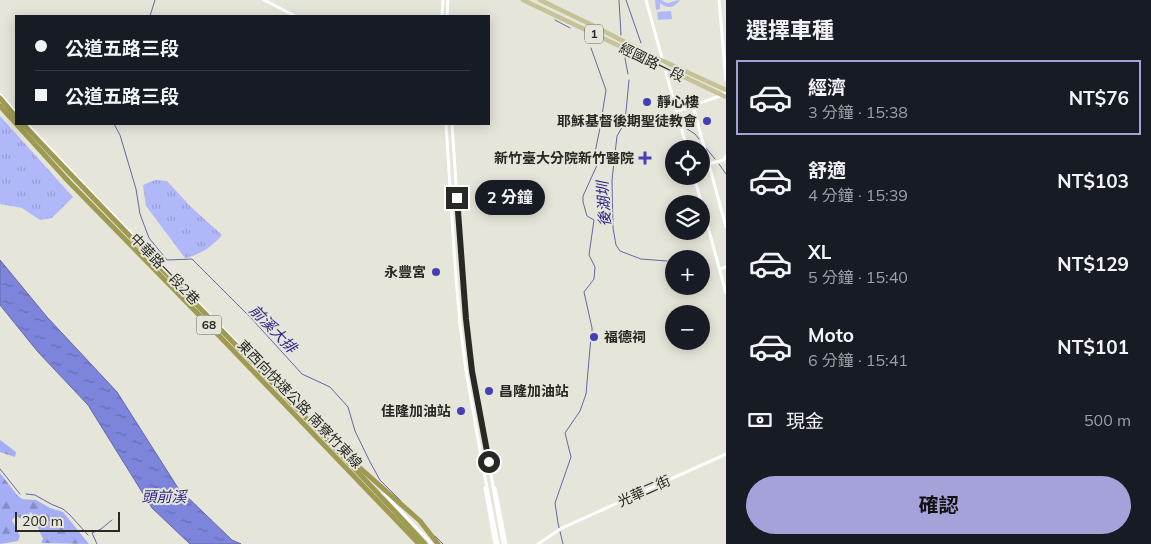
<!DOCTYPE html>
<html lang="zh-TW">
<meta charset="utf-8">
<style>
body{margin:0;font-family:Mulish,"Noto Sans TC",sans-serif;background:#20242c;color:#f1f3f6;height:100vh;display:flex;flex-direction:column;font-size:19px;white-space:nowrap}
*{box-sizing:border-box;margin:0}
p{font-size:16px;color:#9ea1a6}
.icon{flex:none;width:28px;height:28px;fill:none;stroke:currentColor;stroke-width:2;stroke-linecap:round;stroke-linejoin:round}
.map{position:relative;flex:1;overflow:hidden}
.drawer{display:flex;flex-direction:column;background:#171b24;width:425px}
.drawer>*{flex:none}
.guide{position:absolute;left:15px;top:15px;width:475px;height:110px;border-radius:0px;box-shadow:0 2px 12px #0003;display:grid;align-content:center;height:110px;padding:0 20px;background:#171b24}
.controls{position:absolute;left:665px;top:140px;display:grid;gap:10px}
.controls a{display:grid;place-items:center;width:45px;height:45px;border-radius:50%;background:#171b24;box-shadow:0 2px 12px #0003;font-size:25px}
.scale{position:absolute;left:15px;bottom:12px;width:105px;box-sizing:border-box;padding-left:5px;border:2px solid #282824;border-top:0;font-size:14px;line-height:18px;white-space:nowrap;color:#282824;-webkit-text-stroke:4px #e5e5da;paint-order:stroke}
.end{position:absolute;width:22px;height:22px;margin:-11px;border:6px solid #282824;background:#fff;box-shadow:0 0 0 2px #fff}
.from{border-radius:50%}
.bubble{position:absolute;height:35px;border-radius:18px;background:#171b24;box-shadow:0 2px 12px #0003;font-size:16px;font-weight:700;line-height:35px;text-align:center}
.guide b{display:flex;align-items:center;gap:18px;height:48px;font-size:19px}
.guide b+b{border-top:1px solid #363941}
.guide i{width:12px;height:12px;background:#f1f3f6}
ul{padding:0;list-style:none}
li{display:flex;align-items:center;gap:15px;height:75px;margin:0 10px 8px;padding:0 10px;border:2px solid transparent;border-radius:0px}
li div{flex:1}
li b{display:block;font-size:19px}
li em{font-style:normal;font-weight:700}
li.selected{border-color:#a4a2d9}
li>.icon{width:45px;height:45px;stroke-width:1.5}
h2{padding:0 20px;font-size:22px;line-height:60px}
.pay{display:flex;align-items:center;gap:12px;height:55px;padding:0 20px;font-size:19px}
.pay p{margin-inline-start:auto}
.primary-button{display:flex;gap:10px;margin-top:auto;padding:10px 20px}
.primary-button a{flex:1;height:58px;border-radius:30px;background:#a4a2d9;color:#111;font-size:20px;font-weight:700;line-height:58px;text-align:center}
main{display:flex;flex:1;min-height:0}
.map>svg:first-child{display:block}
</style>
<main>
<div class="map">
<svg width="726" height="544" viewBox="0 0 726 544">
<defs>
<pattern id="grass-tufts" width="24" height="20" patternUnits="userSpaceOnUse" patternTransform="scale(1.25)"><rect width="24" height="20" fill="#b0b8f9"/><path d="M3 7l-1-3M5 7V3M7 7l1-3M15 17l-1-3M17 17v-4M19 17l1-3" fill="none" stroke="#979ed5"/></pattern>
<pattern id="forest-firs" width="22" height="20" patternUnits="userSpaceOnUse" patternTransform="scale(1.25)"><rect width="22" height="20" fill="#a5adf5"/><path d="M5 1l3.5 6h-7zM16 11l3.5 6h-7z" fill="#868dc6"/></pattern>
<pattern id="water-ripples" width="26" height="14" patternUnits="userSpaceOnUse" patternTransform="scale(1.25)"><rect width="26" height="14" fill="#7d84db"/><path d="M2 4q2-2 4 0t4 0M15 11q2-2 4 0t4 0" fill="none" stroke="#666cb1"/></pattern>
</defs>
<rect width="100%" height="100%" fill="#e5e5da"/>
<g fill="url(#grass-tufts)">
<path d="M0 116 73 197 52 218 40 220 22 208 0 204Z"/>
<path d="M155 180 167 181 191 207 222 235C213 246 200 255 185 258L146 206 143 185Z"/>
</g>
<g fill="url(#forest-firs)">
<path d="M0 440 16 452 15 457 0 452Z"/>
<path d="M0 473 17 495 22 499 36 500 50 508 63 512 89 544 41 543 43 539 31 512 24 520 16 516 12 520 20 536 18 541 0 544Z"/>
</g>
<g fill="#b0b8f9">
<path d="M655 0H661L667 3C672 3 675 0 680 0 675 7 668 10 660 3V9L656 10Z"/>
<path d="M671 11 672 19 658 20 657 12Z"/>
</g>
<path fill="url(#water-ripples)" stroke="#6468a4" d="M0 260 47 317 117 392 178 488 232 540 241 544H190L152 508 88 405 38 352 0 305Z"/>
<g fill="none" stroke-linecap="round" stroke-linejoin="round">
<g stroke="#6468a4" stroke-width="1">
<path d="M619 0 621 35"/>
<path d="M626 0 641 43"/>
<path d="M150 16 155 0"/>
<path d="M555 20 570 28"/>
<path d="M591 48 606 90 600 128 594 157 598 163 583 196V202L587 216 594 220 589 255 595 267 594 279 584 292 592 328V331"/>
<path d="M624 53 628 74"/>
<path d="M629 80 625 122 617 136 612 180 613 228 616 245 620 251 641 259 667 261"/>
<path d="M114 124 120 135 136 189 140 214 149 238 167 260 192 259 251 318 302 374 330 387 348 407 355 431 370 462 380 480 401 501"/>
<path d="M684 127 695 134 699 139"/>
<path d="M706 148 715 159"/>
<path d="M719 164 726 174"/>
<path d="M0 469 20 494"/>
<path d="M26 494 35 495 51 504 63 509 70 515 88 535"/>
<path d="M435 536 443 544"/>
<path d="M97 544 92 533 101 529 112 520"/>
<path d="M563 544 558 523 555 503 571 457 565 433 580 411 586 394 591 337"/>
</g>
<g stroke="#fff" stroke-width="3">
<path d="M264 0 295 16"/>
<path d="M646 0 687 149"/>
<path d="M719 0 726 80"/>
<path d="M442 16 443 0"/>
<path d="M447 16 448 0"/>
<path d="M0 94 16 113"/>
<path d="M693 106 726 227"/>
<path d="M677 111 723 95 726 91"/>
<path d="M27 124 88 189 295 403"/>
<path d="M446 124 455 265 460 324 466 371 485 478 498 544"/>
<path d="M452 124 461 257 466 319 473 371 503 544"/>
<path d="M708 164 724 160 726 156"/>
<path d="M694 176 726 293"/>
<path d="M720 269 726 267"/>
<path d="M485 488 495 544"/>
<path d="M495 488 506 544"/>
<path d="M381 494 385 495 432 544"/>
<path d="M538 544 562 528 726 454"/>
</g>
<g stroke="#c5c297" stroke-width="4.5">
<path d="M523 0 726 97"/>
<path d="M540 0 594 26 650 55 726 90"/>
</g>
<g stroke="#9e9a52" stroke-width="5">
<path d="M0 98 16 117"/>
<path d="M0 106 69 182 202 318 419 544"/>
<path d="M23 124C155 265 294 401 425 544"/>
<path d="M343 453 420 521 438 544"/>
</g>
</g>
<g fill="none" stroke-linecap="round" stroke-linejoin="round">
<path stroke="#282824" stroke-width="6" d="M457 198 466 319 472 371 489 462"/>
</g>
<g fill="#4640b6" stroke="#e5e5da" stroke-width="2">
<circle cx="647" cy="102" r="5"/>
<circle cx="707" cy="121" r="5"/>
<path d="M642.5 150.5h5v5h5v5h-5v5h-5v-5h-5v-5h5z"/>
<circle cx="436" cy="272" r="5"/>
<circle cx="594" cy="337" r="5"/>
<circle cx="489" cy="391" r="5"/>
<circle cx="461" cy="411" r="5"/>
</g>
<g text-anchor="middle" stroke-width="4" stroke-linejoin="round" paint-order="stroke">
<g fill="#e5e5da" stroke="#61615b" stroke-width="1">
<rect x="585" y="24.5" width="18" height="19" rx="4"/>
<rect x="196.5" y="315.5" width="25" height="19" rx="4"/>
</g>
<g font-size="12" font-weight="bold" fill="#282824">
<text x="594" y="38">1</text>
<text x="209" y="329">68</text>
</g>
<g font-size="14" fill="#282824" stroke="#e5e5da">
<text transform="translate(652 62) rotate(26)" y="5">經國路一段</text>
<text transform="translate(165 269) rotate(46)" y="5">中華路一段2巷</text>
<text transform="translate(300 404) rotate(46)" y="5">東西向快速公路 南寮竹東線</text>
<text transform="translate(644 491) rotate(-24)" y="5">光華二街</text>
</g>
<g font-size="14" font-weight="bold" fill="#282824" stroke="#e5e5da" text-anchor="end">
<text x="657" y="107" text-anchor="start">靜心樓</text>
<text x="697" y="126">耶穌基督後期聖徒教會</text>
<text x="634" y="163">新竹臺大分院新竹醫院</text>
<text x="426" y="277">永豐宮</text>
<text x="604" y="342" text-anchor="start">福德祠</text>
<text x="499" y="396" text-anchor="start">昌隆加油站</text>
<text x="451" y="416">佳隆加油站</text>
</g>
<g font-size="15" font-style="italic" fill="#2e2489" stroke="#e5e5da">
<text transform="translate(604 204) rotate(-93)" y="5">後湖圳</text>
<text transform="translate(273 329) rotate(46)" y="5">前溪大排</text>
<text x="164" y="502">頭前溪</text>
</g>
</g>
</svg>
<div class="controls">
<a><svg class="icon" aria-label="locate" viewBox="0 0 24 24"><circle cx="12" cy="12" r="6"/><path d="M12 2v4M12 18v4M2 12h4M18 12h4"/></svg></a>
<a><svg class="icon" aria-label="layers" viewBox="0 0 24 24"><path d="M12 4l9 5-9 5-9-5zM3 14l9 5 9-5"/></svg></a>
<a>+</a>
<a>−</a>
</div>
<div class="scale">200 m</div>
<i class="end from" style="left:489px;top:462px"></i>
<i class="end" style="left:457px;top:198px"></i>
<div class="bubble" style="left:475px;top:180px;width:70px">2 分鐘</div>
<div class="guide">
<b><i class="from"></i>公道五路三段</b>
<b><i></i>公道五路三段</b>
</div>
</div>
<section class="drawer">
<h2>選擇車種</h2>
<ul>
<li class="selected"><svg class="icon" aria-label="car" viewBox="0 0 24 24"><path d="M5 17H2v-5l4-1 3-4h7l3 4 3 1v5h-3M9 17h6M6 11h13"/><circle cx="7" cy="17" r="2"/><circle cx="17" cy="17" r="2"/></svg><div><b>經濟</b><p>3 分鐘 · 15:38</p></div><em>NT$76</em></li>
<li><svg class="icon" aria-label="car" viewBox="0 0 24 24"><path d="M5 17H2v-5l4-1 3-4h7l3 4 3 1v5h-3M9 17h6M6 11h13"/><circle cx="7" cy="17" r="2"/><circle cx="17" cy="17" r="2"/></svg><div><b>舒適</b><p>4 分鐘 · 15:39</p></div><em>NT$103</em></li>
<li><svg class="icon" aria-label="car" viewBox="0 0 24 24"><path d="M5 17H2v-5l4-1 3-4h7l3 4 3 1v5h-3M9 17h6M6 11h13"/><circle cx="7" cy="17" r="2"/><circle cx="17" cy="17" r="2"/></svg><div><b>XL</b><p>5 分鐘 · 15:40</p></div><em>NT$129</em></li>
<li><svg class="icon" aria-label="car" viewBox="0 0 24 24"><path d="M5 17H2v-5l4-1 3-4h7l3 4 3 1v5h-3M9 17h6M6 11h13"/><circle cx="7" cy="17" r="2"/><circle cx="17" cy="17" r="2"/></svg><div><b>Moto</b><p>6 分鐘 · 15:41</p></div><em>NT$101</em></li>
</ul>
<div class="pay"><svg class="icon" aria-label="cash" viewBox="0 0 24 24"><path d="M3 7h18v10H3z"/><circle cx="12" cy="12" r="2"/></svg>現金<p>500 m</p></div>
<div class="primary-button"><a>確認</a></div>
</section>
</main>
